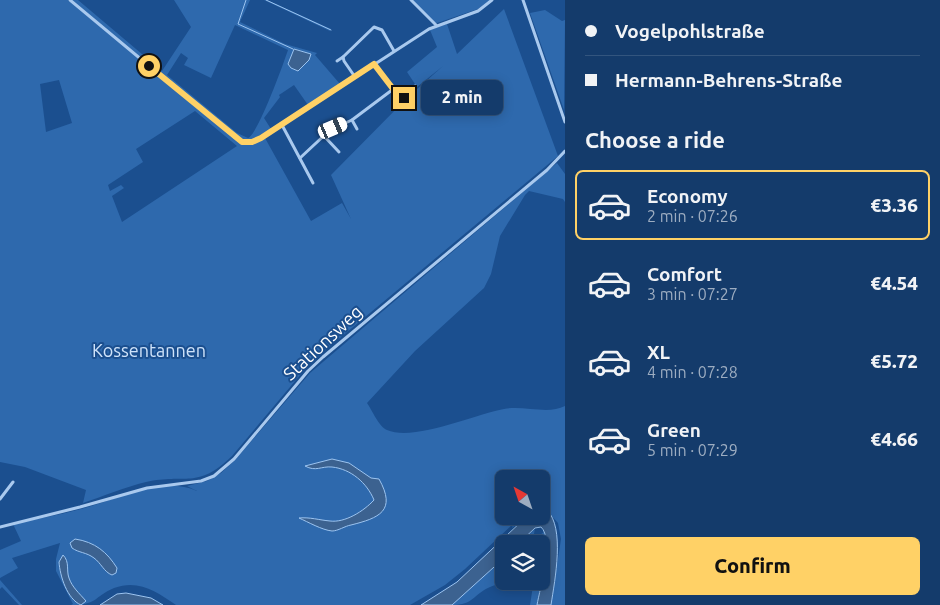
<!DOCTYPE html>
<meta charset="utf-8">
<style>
body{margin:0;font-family:Ubuntu,sans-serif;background:#214673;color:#f1f3f6;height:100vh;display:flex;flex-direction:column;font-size:19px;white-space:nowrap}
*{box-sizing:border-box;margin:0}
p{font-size:16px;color:#9dadc1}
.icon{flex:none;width:28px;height:28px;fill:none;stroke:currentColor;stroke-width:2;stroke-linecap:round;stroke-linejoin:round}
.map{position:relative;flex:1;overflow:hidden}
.details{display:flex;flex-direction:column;background:#143b6b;width:375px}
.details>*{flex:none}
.top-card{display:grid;align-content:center;height:110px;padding:0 20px;background:#143b6b}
.needle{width:32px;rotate:320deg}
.buttons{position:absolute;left:495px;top:470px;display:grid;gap:10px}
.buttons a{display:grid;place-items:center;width:55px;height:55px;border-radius:8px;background:#143b6b;box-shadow:0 2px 12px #0003,0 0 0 1px #33557e;font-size:25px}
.end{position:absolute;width:22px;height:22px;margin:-11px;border:6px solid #ffd166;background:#111;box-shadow:0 0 0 2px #111}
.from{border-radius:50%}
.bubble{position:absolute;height:35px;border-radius:8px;background:#143b6b;box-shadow:0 2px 12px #0003,0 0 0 1px #33557e;font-size:16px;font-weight:800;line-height:35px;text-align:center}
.car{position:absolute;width:15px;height:30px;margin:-15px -8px;border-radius:6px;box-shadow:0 0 4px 1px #0007;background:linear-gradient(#fff 24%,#345 0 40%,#fff 0 76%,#345 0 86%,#fff 0)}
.top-card b{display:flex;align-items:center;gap:18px;height:48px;font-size:19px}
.top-card b+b{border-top:1px solid #33557e}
.top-card i{width:12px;height:12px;background:#f1f3f6}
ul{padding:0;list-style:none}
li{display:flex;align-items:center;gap:15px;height:70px;margin:0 10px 8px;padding:0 10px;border:2px solid transparent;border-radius:8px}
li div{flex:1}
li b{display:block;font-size:19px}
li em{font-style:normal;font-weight:800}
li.current{border-color:#ffd166}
li>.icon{width:45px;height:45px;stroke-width:1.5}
h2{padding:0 20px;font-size:22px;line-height:60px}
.cta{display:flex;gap:10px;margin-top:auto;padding:10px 20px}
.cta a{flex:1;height:58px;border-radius:8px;background:#ffd166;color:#111;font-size:20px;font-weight:800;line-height:58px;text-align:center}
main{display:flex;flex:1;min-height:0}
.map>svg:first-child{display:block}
</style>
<main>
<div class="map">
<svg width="565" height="605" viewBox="0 0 565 605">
<rect width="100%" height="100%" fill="#1b4f8f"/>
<g fill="#2e69ad" fill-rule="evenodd">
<path d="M0 0H68L237 140 248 144 265 138 311 221 342 203 351 219 331 175 407 98 443 66 417 87 407 72 437 47 430 30 447 24 457 54 504 9 558 156 322 353 306 368 232 456C197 490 186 473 146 482 125 487 104 496 83 503L86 490 25 467 0 462ZM59 80 72 123 46 132 40 84ZM195 111 237 146 122 222 112 196 124 188 121 185 110 191 108 185 143 162 136 149Z"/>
<path d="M71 0H78L162 71 191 27 174 0H250L240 22 285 44 317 53 315 55 340 84 308 105 294 85 279 95 280 97 264 118 271 129 247 142 238 139ZM235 25 288 50C283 65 258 134 248 138L237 133 167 75 181 53 188 58 184 65 211 78ZM294 49 311 54 295 70 289 66Z"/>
<path d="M264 0H267L331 29 330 31Z"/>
<path d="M411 0H490L478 9 437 23 432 22Z"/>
<path d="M545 10 562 21 565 20 564 110 530 13Z"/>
<path d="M557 163 565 174V202L563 199 529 191 525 195 500 236 491 274 484 288 415 351 367 403C372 410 379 427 387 430 414 442 475 414 504 409 523 405 548 415 565 406V605H551L561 539 558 523 547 511 541 512V479H504V516H528L512 528 513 524 465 569 445 585 410 605H176C157 592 139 579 114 588 93 597 98 605 71 605L73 604 56 571V559L60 543 12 558 18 568 0 578V550L21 541 13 524C35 519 59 515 81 509 117 500 161 475 197 491L187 486 207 481 221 473 235 460 310 373Z"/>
<path d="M535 528 534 534 540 535 545 531C550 547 544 564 541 580V544H518Z"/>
<path d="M504 558V581H541L537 605H530L533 586C519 585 502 581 490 587 472 595 474 605 452 605Z"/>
<path d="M0 580 22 605H19L2 587 0 589Z"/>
</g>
<g fill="#3c6290" stroke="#9cc4f0">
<path d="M294 49 311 54 309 60 298 71 291 68 288 64Z"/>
<path d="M332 459 349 463 371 478 379 479C397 511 379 518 351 525 345 526 338 531 332 531 322 530 308 522 299 518 310 517 319 520 330 521 345 523 364 511 374 500 367 483 351 469 332 467 321 466 316 472 305 466Z"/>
<path d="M547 510C565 528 555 579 551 605H537C540 588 554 539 541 527L535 528 518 544H504V558L452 605H421L457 582 523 520 528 516H541V512Z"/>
<path d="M75 539C95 542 107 552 117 568L116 573 112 575C104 572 101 563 94 558 86 552 79 553 72 548L70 543Z"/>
<path d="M63 555C70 562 66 570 69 578 72 587 79 593 86 601L81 605C67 599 60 576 59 562Z"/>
<path d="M126 593 151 598 163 605H100L117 594Z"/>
</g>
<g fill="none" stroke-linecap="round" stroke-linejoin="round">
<g stroke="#9cc4f0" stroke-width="1">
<path d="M246 0 238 24 293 49"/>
<path d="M266 0 331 30"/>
</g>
<g stroke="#a9c9ee" stroke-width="3">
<path d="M70 0 238 140 248 143 261 138 429 29 478 11 492 0"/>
<path d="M411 0 436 25"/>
<path d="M523 0 565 122"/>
<path d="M337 61 343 57"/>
<path d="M374 64 400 98H405L415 86"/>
<path d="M355 77 344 61 343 57 374 27 382 30 394 51"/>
<path d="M352 120 357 129"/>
<path d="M282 125 313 183"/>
<path d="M324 136 339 152"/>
<path d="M300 158 330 130 352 120 392 90"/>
<path d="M0 499 13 482"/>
<path d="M0 527 80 507 147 488 201 481 214 476 234 459 308 371 323 357 547 170 565 151"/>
</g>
</g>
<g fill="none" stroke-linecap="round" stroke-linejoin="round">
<path stroke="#ffd166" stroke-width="6" d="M149 66 242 142H252L261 138 374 64 400 98H404"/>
</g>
<g text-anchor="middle" stroke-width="4" stroke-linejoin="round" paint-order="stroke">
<g font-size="18" fill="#fff" stroke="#1b4f8f">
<text transform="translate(323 343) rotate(-43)" y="6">Stationsweg</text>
</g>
<g font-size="18" fill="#cfe3fa" stroke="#1b4f8f">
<text x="149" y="357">Kossentannen</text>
</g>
</g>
</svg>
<div class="buttons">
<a><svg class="needle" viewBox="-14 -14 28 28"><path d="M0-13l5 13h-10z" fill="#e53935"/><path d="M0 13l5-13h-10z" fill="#9dadc1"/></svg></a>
<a><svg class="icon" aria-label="layers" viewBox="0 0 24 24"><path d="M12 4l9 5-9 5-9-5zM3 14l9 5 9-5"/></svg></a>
</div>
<i class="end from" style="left:149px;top:66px"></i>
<i class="end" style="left:404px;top:98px"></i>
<div class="bubble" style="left:421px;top:80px;width:82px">2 min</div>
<i class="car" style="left:333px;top:128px;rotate:67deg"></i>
</div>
<section class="details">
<div class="top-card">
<b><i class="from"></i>Vogelpohlstraße</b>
<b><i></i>Hermann-Behrens-Straße</b>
</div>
<h2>Choose a ride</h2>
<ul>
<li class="current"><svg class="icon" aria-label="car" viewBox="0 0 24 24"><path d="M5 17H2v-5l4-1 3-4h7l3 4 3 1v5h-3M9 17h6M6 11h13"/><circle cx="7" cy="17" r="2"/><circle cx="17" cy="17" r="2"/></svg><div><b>Economy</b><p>2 min · 07:26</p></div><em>€3.36</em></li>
<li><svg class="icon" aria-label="car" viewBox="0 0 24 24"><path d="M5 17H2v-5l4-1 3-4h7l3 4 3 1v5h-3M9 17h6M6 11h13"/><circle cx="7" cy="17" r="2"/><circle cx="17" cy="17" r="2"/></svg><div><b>Comfort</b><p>3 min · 07:27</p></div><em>€4.54</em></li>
<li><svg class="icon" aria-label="car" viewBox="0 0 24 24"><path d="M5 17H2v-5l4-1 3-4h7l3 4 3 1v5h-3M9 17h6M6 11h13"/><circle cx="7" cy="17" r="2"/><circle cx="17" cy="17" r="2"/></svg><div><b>XL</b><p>4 min · 07:28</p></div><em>€5.72</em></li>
<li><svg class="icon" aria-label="car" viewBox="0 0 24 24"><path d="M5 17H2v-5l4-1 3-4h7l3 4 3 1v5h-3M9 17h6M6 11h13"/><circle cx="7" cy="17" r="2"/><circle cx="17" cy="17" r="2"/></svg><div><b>Green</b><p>5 min · 07:29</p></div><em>€4.66</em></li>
</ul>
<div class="cta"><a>Confirm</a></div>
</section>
</main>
